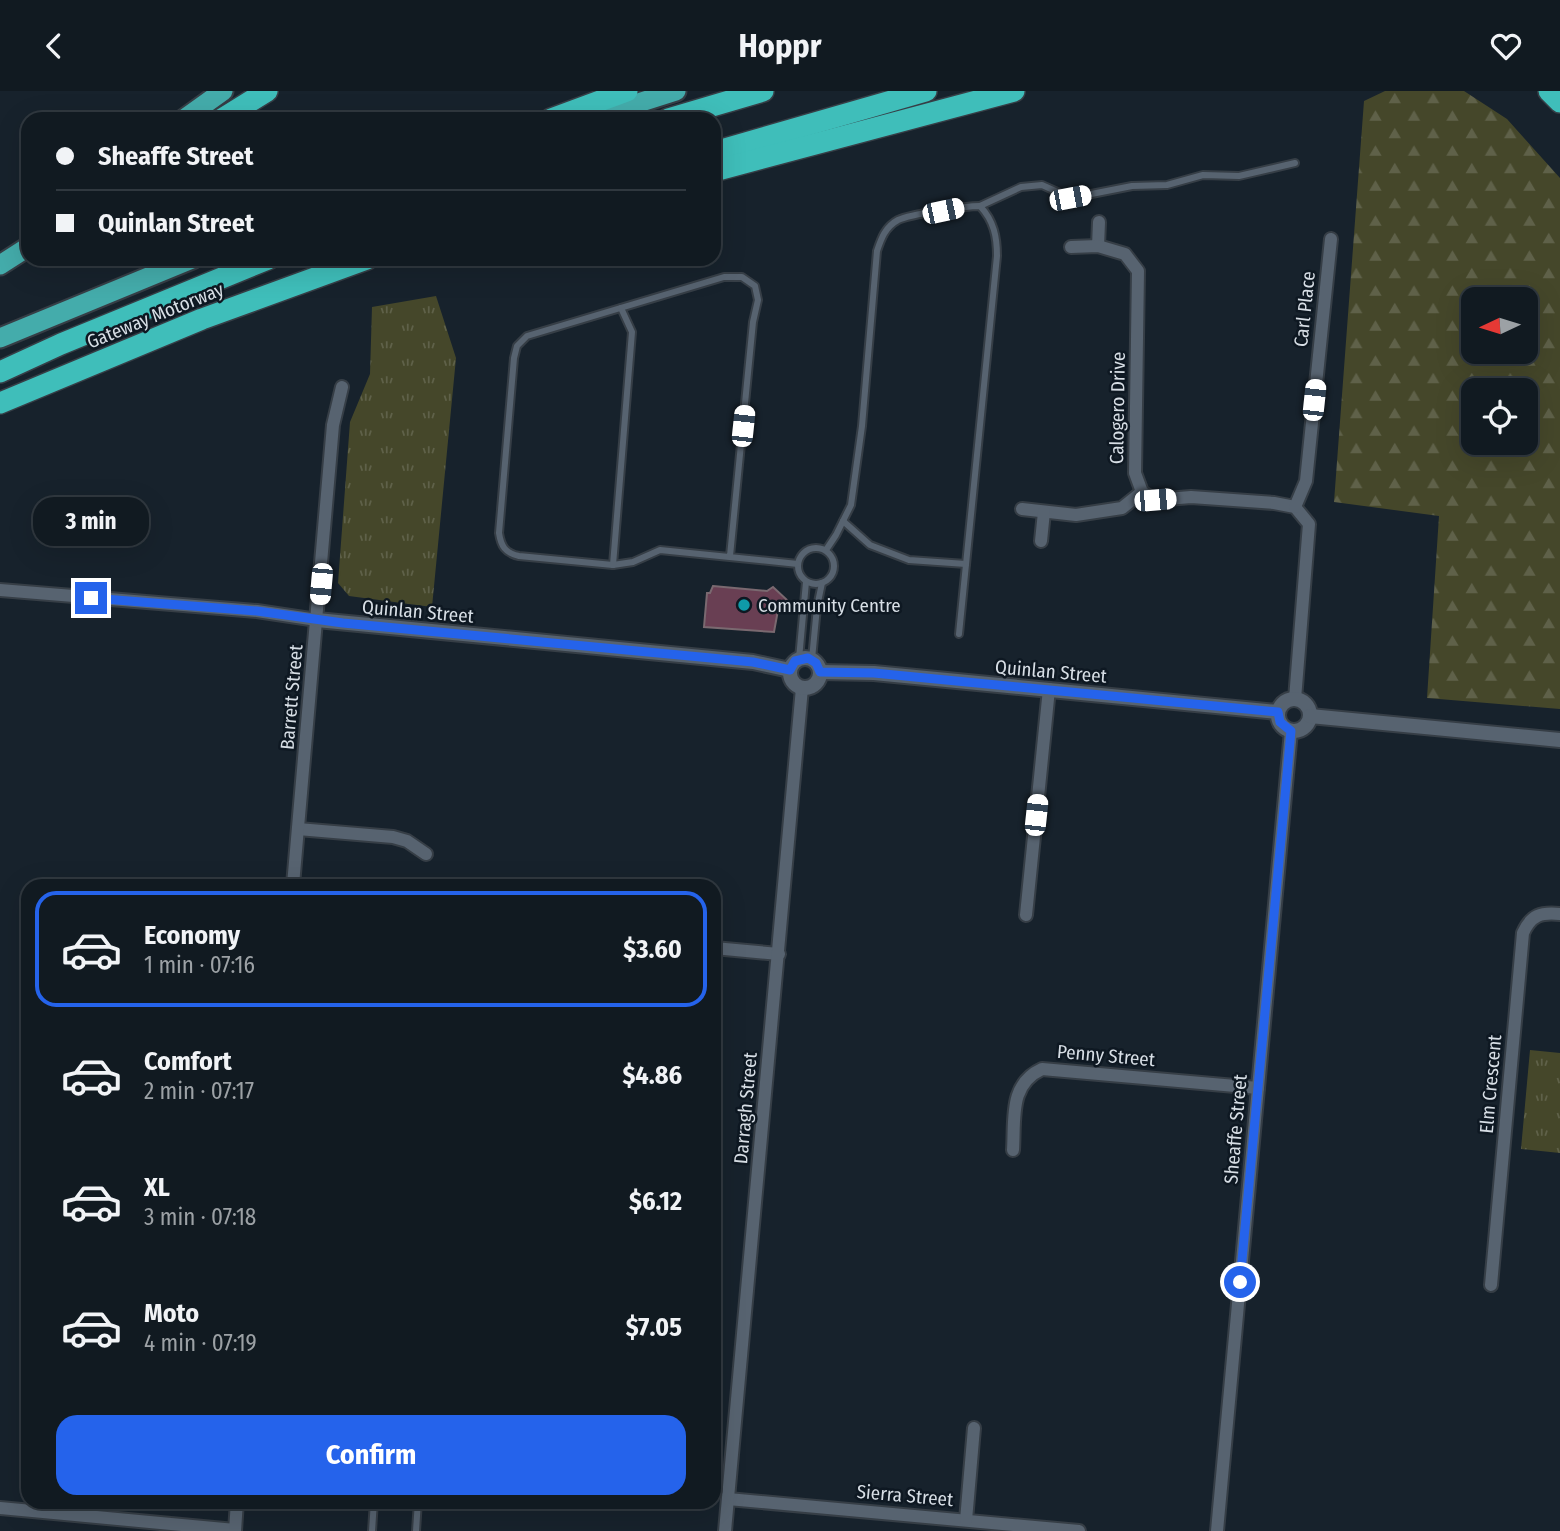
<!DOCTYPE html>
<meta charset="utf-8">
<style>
body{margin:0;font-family:"Fira Sans Condensed",sans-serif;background:#1a232a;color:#f1f3f6;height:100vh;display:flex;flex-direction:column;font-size:26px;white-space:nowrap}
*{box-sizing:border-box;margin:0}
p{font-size:23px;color:#9ca1a5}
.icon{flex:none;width:38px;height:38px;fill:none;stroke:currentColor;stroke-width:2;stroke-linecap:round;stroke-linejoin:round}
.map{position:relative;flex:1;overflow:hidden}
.drawer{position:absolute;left:21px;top:788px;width:700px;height:630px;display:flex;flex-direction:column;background:#111a21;border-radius:21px;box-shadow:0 7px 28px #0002,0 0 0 2px #30383f}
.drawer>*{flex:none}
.top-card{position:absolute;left:21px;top:21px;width:700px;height:154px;border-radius:21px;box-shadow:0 7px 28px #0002,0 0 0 2px #30383f;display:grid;align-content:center;height:154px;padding:0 35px;background:#111a21}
.needle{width:46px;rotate:266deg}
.tools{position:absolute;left:1461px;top:196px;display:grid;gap:14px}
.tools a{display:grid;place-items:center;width:77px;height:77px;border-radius:14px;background:#111a21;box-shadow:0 7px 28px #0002,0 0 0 2px #30383f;font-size:35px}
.end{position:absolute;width:32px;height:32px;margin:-16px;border:9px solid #2563eb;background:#fff;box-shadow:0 0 0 4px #fff}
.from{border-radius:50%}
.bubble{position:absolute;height:49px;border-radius:21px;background:#111a21;box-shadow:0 7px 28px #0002,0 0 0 2px #30383f;font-size:23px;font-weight:700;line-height:49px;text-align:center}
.car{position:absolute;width:21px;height:42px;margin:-21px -10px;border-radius:9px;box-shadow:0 0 5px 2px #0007;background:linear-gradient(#fff 24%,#345 0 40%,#fff 0 76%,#345 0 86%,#fff 0)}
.top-card b{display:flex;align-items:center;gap:24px;height:66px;font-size:26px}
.top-card b+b{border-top:2px solid #30383f}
.top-card i{width:18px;height:18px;background:#f1f3f6}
ul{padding:12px 0 0;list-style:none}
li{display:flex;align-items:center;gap:21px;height:116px;margin:0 14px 10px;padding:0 21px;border:4px solid transparent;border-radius:21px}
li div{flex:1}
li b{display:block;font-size:26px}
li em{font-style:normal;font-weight:700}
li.selected{border-color:#2563eb}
li>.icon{width:63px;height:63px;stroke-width:1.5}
.button{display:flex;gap:14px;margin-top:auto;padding:14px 35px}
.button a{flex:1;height:80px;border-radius:21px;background:#2563eb;color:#fff;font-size:28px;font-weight:700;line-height:80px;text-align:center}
header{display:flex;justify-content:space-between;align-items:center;height:91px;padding:0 35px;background:#111a21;font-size:32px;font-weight:700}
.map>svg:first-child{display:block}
</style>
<header><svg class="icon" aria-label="back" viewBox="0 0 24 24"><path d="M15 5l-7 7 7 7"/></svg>Hoppr<svg class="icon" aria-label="heart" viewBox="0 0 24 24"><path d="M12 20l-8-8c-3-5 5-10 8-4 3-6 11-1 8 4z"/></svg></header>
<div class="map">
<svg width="1560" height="1440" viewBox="0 0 1560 1440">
<defs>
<pattern id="forest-firs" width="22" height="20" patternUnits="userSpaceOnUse" patternTransform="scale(1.75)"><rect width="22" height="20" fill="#45472a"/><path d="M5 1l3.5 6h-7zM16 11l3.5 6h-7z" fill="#5f6149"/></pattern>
<pattern id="park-tufts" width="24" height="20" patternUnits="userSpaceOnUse" patternTransform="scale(1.75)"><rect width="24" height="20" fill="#45472a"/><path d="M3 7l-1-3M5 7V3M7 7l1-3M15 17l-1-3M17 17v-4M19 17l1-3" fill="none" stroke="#5f6149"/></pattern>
</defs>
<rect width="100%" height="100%" fill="#17222c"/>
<path fill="url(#forest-firs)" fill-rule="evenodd" d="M1385 0H1464L1507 28 1560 87V618L1427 607 1439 425 1334 411 1364 10ZM1474 208H1526V261H1474ZM1474 299H1526V352H1474Z"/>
<g fill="url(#park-tufts)">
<path d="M436 205 456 267 432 516 349 505 338 492 350 331 370 283 372 216Z"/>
<path d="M1530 959 1560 962V1062L1521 1058Z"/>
</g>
<path fill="#693f53" stroke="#7a6970" stroke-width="2" d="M713 495 767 500 773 496 787 509 778 519 774 541 704 536 707 502H710Z"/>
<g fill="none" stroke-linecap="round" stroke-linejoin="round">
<g stroke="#363e46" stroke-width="10">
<g id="service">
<path d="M980 115 1021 96 1042 94 1071 107 1132 95 1167 94 1203 84 1239 85 1295 72"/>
<path d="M843 430 870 454 909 469 966 473"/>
<circle cx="816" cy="475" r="18"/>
<path d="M826 459 836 444 851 414 862 335 877 160C881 148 885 136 898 129 911 123 965 115 980 115 994 130 997 146 997 165L959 543"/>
<path d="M730 465 753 231 758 209 755 195 742 186H724L527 245 517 255 514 267 499 442C501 455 505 462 519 465L613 474 633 471 660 459 798 473"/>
<path d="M613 474 632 241 621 217"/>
<path d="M799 568 806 491"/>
<path d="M812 568 817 516 822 492"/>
<path d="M372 1440 374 1410"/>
<path d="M416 1440 418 1410"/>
</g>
</g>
<g stroke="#363e46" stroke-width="16">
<g id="minor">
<path d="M1098 155 1099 131"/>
<path d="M1071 156 1098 155 1125 163 1138 180 1135 382 1142 401 1155 409 1191 406 1274 412 1295 416 1309 433 1295 608"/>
<path d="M1295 416 1306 390 1331 148"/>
<path d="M1022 418 1076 424 1122 417 1142 401"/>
<path d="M1041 450 1044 421"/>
<path d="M0 499 257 520 317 529"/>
<path d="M298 738 393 746 407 750 426 763"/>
<path d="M293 794 333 334 342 296"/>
<path d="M1026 824 1049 598"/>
<path d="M714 857 779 863"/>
<path d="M1013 1059C1015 1027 1009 993 1042 978L1258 997"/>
<path d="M1491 1194 1523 842C1531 824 1541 821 1560 823"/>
<path d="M728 1408 1079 1440"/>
<path d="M0 1417 235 1439"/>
<path d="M966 1429 974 1337"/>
<path d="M235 1440 237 1410"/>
<path d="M725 1440 802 597"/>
<path d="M1217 1440 1291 640"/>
</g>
</g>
<g stroke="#363e46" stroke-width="18">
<g id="tertiary">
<path d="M317 529 753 571 790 579"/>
<circle cx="805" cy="582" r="15"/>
<path d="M820 581 874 582 1278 621"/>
<circle cx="1294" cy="624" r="16"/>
<path d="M1310 625 1560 649"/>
</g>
</g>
<g stroke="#363e46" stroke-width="23">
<g id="trunk">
<path d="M184 28 223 0"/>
<path d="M588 28 676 0"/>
<path d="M0 174 28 156"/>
<path d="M0 247 192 168"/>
</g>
</g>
<g stroke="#363e46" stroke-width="24">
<g id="motorway">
<path d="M1549 0 1560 11"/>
<path d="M222 28 267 0"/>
<path d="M551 28 627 0"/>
<path d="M668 28 763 0"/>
<path d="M714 61 926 0"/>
<path d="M714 80 1014 0"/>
<path d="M0 281 61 253 268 168"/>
<path d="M0 312 202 228 367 168"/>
</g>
</g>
<use href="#service" stroke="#576370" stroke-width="6"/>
<use href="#minor" stroke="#576370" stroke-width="12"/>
<use href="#tertiary" stroke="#576370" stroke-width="14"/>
<use href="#trunk" stroke="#44acab" stroke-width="19"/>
<use href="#motorway" stroke="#3fbeba" stroke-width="21"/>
</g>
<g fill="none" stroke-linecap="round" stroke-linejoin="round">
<path stroke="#2563eb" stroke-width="9" d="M91 507 257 520 343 532 753 571 790 579 795 570 808 567 816 572 820 581 874 582 1278 621 1280 631 1291 640 1240 1191"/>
</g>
<circle fill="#0f9aa8" stroke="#0e1822" stroke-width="2.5" cx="744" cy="514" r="7"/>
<g text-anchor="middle" stroke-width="5" stroke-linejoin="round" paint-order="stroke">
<g font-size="19" fill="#d7dee5" stroke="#0e1822">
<text transform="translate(1304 218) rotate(-84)" y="7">Carl Place</text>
<text transform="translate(155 224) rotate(-22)" y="7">Gateway Motorway</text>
<text transform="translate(1117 317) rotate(-89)" y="7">Calogero Drive</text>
<text transform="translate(418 520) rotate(5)" y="7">Quinlan Street</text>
<text transform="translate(1051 580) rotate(5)" y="7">Quinlan Street</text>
<text transform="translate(291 606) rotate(-85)" y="7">Barrett Street</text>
<text transform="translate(1106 964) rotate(5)" y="7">Penny Street</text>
<text transform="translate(1490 993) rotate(-85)" y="7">Elm Crescent</text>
<text transform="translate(745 1017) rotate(-85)" y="7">Darragh Street</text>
<text transform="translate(1235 1038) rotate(-85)" y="7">Sheaffe Street</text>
<text transform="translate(905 1404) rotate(5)" y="7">Sierra Street</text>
</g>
<g font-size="19" fill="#d7dee5" stroke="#0e1822" text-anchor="start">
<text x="758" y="521">Community Centre</text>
</g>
</g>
</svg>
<div class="tools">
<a><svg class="needle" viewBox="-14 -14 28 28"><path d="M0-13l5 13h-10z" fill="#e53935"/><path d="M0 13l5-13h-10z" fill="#9ca1a5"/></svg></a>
<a><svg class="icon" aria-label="locate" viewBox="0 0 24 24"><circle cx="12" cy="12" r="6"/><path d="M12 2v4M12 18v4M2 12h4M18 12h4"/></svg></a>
</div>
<i class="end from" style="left:1240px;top:1191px"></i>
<i class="end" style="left:91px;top:507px"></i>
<div class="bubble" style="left:33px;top:406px;width:116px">3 min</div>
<i class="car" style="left:1070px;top:107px;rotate:79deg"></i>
<i class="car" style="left:943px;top:120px;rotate:78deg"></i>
<i class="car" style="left:1314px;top:309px;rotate:6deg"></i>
<i class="car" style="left:743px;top:335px;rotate:6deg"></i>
<i class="car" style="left:1155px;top:409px;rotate:85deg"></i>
<i class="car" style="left:321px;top:493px;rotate:185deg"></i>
<i class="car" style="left:1036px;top:724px;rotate:6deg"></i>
<div class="top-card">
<b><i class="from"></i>Sheaffe Street</b>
<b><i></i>Quinlan Street</b>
</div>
<section class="drawer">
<ul>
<li class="selected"><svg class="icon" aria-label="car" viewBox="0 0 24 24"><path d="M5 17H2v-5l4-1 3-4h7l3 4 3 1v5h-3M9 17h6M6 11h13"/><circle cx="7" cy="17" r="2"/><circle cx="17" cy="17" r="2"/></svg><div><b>Economy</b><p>1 min · 07:16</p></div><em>$3.60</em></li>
<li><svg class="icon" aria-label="car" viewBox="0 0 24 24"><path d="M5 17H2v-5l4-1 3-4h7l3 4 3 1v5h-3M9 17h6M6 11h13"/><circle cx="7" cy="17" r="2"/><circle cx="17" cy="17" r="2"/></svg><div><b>Comfort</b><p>2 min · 07:17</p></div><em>$4.86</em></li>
<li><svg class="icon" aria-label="car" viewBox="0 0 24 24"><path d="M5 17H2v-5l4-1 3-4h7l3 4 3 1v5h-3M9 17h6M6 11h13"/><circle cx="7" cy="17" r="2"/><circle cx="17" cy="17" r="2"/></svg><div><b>XL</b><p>3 min · 07:18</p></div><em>$6.12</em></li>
<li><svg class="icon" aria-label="car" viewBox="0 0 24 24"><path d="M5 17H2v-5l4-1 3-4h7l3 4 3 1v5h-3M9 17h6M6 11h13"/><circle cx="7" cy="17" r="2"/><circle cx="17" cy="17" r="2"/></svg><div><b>Moto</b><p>4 min · 07:19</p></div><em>$7.05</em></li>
</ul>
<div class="button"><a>Confirm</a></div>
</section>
</div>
